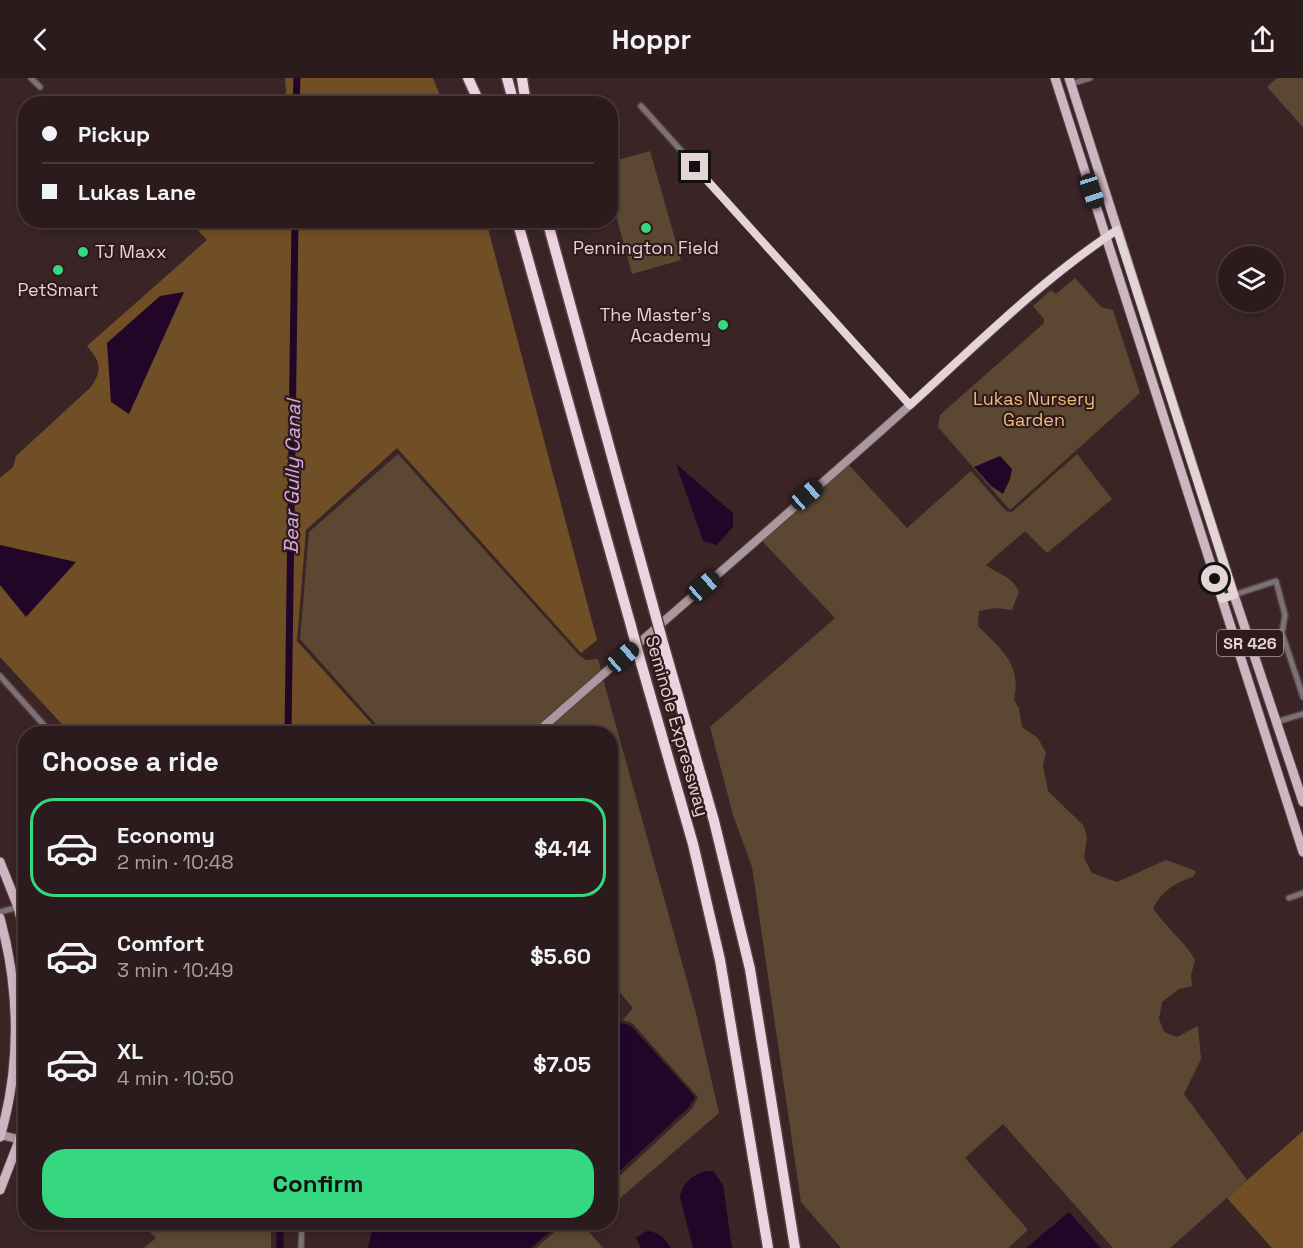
<!DOCTYPE html>
<meta charset="utf-8">
<style>
body{margin:0;font-family:"Space Grotesk",sans-serif;background:#342425;color:#f1f3f6;height:100vh;display:flex;flex-direction:column;font-size:22px;white-space:nowrap}
*{box-sizing:border-box;margin:0}
p{font-size:20px;color:#a6a1a3}
.icon{flex:none;width:33px;height:33px;fill:none;stroke:currentColor;stroke-width:2;stroke-linecap:round;stroke-linejoin:round}
.map{position:relative;flex:1;overflow:hidden}
.side{position:absolute;left:18px;top:648px;width:600px;height:504px;display:flex;flex-direction:column;background:#2c1b1c;border-radius:24px;box-shadow:0 3px 9px #0003,0 0 0 2px #48393b}
.side>*{flex:none}
.banner{position:absolute;left:18px;top:18px;width:600px;height:132px;border-radius:24px;box-shadow:0 3px 9px #0003,0 0 0 2px #48393b;display:grid;align-content:center;height:132px;padding:0 24px;background:#2c1b1c}
.tools{position:absolute;left:1218px;top:168px;display:grid;gap:12px}
.tools a{display:grid;place-items:center;width:66px;height:66px;border-radius:50%;background:#2c1b1c;box-shadow:0 3px 9px #0003,0 0 0 2px #48393b;font-size:30px}
.end{position:absolute;width:27px;height:27px;margin:-14px;border:8px solid #e3d4d5;background:#111;box-shadow:0 0 0 3px #111}
.from{border-radius:50%}
.car{position:absolute;width:18px;height:36px;margin:-18px -9px;border-radius:8px;box-shadow:0 0 4px 2px #0007;background:linear-gradient(#222 24%,#8ab4d8 0 40%,#222 0 76%,#8ab4d8 0 86%,#222 0)}
.banner b{display:flex;align-items:center;gap:21px;height:57px;font-size:22px}
.banner b+b{border-top:2px solid #48393b}
.banner i{width:15px;height:15px;background:#f1f3f6}
ul{padding:0;list-style:none}
li{display:flex;align-items:center;gap:18px;height:99px;margin:0 12px 9px;padding:0 12px;border:3px solid transparent;border-radius:24px}
li div{flex:1}
li b{display:block;font-size:22px}
li em{font-style:normal;font-weight:700}
li.on{border-color:#35d881}
li>.icon{width:54px;height:54px;stroke-width:1.5}
h2{padding:0 24px;font-size:27px;line-height:72px}
.button{display:flex;gap:12px;margin-top:auto;padding:12px 24px}
.button a{flex:1;height:69px;border-radius:24px;background:#35d881;color:#111;font-size:24px;font-weight:700;line-height:69px;text-align:center}
header{display:flex;justify-content:space-between;align-items:center;height:78px;padding:0 24px;background:#2c1b1c;font-size:27px;font-weight:700}
.map>svg:first-child{display:block}
</style>
<header><svg class="icon" aria-label="back" viewBox="0 0 24 24"><path d="M15 5l-7 7 7 7"/></svg>Hoppr<svg class="icon" aria-label="share" viewBox="0 0 24 24"><path d="M12 15V3M7 8l5-5 5 5M5 13v7h14v-7"/></svg></header>
<div class="map">
<svg width="1303" height="1170" viewBox="0 0 1303 1170">
<rect width="100%" height="100%" fill="#3a2426"/>
<g fill="#5c4832">
<path d="M1277 0H1303V49L1267 9Z"/>
<path d="M650 73 681 182 632 196 611 119V84Z"/>
<path d="M1075 200 1101 229 1113 232 1140 315 1010 432 938 349 940 337 1044 245V241L1033 228 1051 212 1056 216Z"/>
<path d="M398 376 579 577 586 582 598 581 601 592 529 655H384L300 561 309 454Z"/>
<path d="M1077 376 1112 421 1047 475 1025 453 986 487C997 496 1013 498 1019 514L1012 532 996 530 979 533 978 548C1001 571 1022 586 1014 622L1019 630 1022 649 1038 660 1046 675 1043 687 1048 713 1084 748 1087 760 1084 780 1092 795 1117 804 1166 782 1196 793 1193 799C1172 806 1164 812 1153 830 1165 849 1184 862 1195 882L1191 897 1192 908 1179 911 1162 924 1159 941 1164 954 1177 959 1198 948 1201 981 1184 1016 1247 1102 1170 1170H1113L1003 1046 965 1080 1028 1152 1008 1170H841L801 1124 752 789 733 737 710 649 835 540 761 462 848 386 907 450 971 393 1006 433 1012 434Z"/>
<path d="M603 601 696 935 719 1035 611 1128V1106L692 1031 698 1019 632 945 623 942 633 930 611 904 610 656H541Z"/>
<path d="M148 1145H271V1170H144L156 1160 145 1149Z"/>
<path d="M565 1145H592L586 1150 603 1170H536Z"/>
</g>
<g fill="#704f26">
<path d="M285 0H433L443 25H283L286 13Z"/>
<path d="M198 143H486L597 562 581 575 397 370 306 452 297 563 380 655H70L0 579V400L13 389 16 378 91 309C103 291 100 283 87 268L207 162 196 150Z"/>
<path d="M1303 1053V1170H1272L1227 1120Z"/>
</g>
<g fill="#210628">
<path d="M184 214 129 336 111 324 107 265 160 218Z"/>
<path d="M1000 378 1012 391 1010 401 1003 416 991 408 974 389Z"/>
<path d="M676 386 733 435V449L717 467 703 463Z"/>
<path d="M0 467 76 484 26 539 0 507Z"/>
<path d="M620 945 630 947 695 1019 689 1029 611 1101V949Z"/>
<path d="M706 1093H713L723 1107 732 1170H693L680 1119C683 1104 692 1097 706 1093Z"/>
<path d="M1069 1134 1101 1170H1026Z"/>
<path d="M374 1144H560V1145L531 1170H368Z"/>
<path d="M647 1153C659 1154 665 1160 671 1170H641L636 1160Z"/>
</g>
<g fill="none" stroke-linecap="round" stroke-linejoin="round">
<g stroke="#210628" stroke-width="7">
<path d="M296 26 297 0"/>
<path d="M288 656 295 142"/>
<path d="M280 1170V1144"/>
</g>
<g stroke="#554042" stroke-width="8">
<g id="street">
<path d="M31 0 40 9"/>
<path d="M1071 6 1090 0"/>
<path d="M641 28 910 327"/>
<path d="M1222 521 1276 503 1285 537 1282 555 1303 619"/>
<path d="M0 598 52 656"/>
<path d="M1276 644 1303 636"/>
<path d="M1289 820 1303 815"/>
<path d="M0 834 26 827"/>
<path d="M301 1170 302 1144"/>
</g>
</g>
<g stroke="#554042" stroke-width="10">
<g id="secondary">
<path d="M535 656C660 546 786 438 910 327 977 267 1042 201 1117 152"/>
<path d="M1 1057 26 1063"/>
</g>
</g>
<g stroke="#554042" stroke-width="11">
<g id="primary">
<path d="M1055 0 1303 774"/>
<path d="M1069 0 1234 517 1303 724"/>
<path d="M0 784 18 829 26 862"/>
<path d="M0 840C20 912 21 988 0 1059"/>
<path d="M0 1112 19 1063 26 1037"/>
</g>
</g>
<g stroke="#554042" stroke-width="13">
<g id="highway">
<path d="M468 0 480 26"/>
<path d="M507 0 514 26"/>
<path d="M522 0 526 26"/>
<path d="M517 142 631 548"/>
<path d="M547 142 653 528"/>
<path d="M663 565 714 743 750 891 795 1170"/>
<path d="M641 585 693 766 720 882 768 1170"/>
</g>
</g>
<use href="#street" stroke="#7b7176" stroke-width="5"/>
<use href="#secondary" stroke="#a998a0" stroke-width="8"/>
<use href="#primary" stroke="#ccb7c1" stroke-width="9"/>
<use href="#highway" stroke="#ecd3df" stroke-width="10"/>
<g stroke="#554042" stroke-width="13" stroke-linecap="butt">
<g id="highway-bridge">
<path d="M653 528 663 565"/>
<path d="M631 548 641 585"/>
</g>
</g>
<use href="#highway-bridge" stroke="#ecd3df" stroke-width="10"/>
</g>
<g fill="none" stroke-linecap="round" stroke-linejoin="round">
<path stroke="#e3d4d5" stroke-width="8" d="M695 89 910 327C977 266 1042 201 1117 152L1234 517 1222 521 1215 501"/>
</g>
<g fill="#35d881" stroke="#2f1b1c" stroke-width="2">
<circle cx="646" cy="150" r="6"/>
<circle cx="83" cy="174" r="6"/>
<circle cx="58" cy="192" r="6"/>
<circle cx="723" cy="247" r="6"/>
</g>
<g text-anchor="middle" stroke-width="4.5" stroke-linejoin="round" paint-order="stroke">
<rect fill="#2f1b1c" stroke="#ad9c9e" stroke-width="1.5" x="1217" y="552" width="66" height="26" rx="4.5"/>
<g font-size="16" font-weight="bold" fill="#e3d4d5">
<text x="1250" y="571">SR 426</text>
</g>
<g font-size="18" fill="#e3d4d5" stroke="#2f1b1c">
<text x="646" y="176">Pennington Field</text>
<text x="95" y="180" text-anchor="start">TJ Maxx</text>
<text x="58" y="218">PetSmart</text>
<text x="711" y="243" text-anchor="end">The Master's<tspan x="711" dy="21">Academy</tspan></text>
</g>
<g font-size="18" fill="#f1bb7b" stroke="#2f1b1c">
<text x="1034" y="327">Lukas Nursery<tspan x="1034" dy="21">Garden</tspan></text>
</g>
<g font-size="18" fill="#e3d4d5" stroke="#2f1b1c">
<text transform="translate(677 648) rotate(74)" y="6">Seminole Expressway</text>
</g>
<g font-size="20" font-style="italic" fill="#daa9e8" stroke="#2f1b1c">
<text transform="translate(292 399) rotate(-89)" y="7">Bear Gully Canal</text>
</g>
</g>
</svg>
<div class="tools">
<a><svg class="icon" aria-label="layers" viewBox="0 0 24 24"><path d="M12 4l9 5-9 5-9-5zM3 14l9 5 9-5"/></svg></a>
</div>
<i class="end from" style="left:1215px;top:501px"></i>
<i class="end" style="left:695px;top:89px"></i>
<i class="car" style="left:1092px;top:113px;rotate:162deg"></i>
<i class="car" style="left:807px;top:417px;rotate:49deg"></i>
<i class="car" style="left:704px;top:508px;rotate:49deg"></i>
<i class="car" style="left:623px;top:579px;rotate:49deg"></i>
<div class="banner">
<b><i class="from"></i>Pickup</b>
<b><i></i>Lukas Lane</b>
</div>
<section class="side">
<h2>Choose a ride</h2>
<ul>
<li class="on"><svg class="icon" aria-label="car" viewBox="0 0 24 24"><path d="M5 17H2v-5l4-1 3-4h7l3 4 3 1v5h-3M9 17h6M6 11h13"/><circle cx="7" cy="17" r="2"/><circle cx="17" cy="17" r="2"/></svg><div><b>Economy</b><p>2 min · 10:48</p></div><em>$4.14</em></li>
<li><svg class="icon" aria-label="car" viewBox="0 0 24 24"><path d="M5 17H2v-5l4-1 3-4h7l3 4 3 1v5h-3M9 17h6M6 11h13"/><circle cx="7" cy="17" r="2"/><circle cx="17" cy="17" r="2"/></svg><div><b>Comfort</b><p>3 min · 10:49</p></div><em>$5.60</em></li>
<li><svg class="icon" aria-label="car" viewBox="0 0 24 24"><path d="M5 17H2v-5l4-1 3-4h7l3 4 3 1v5h-3M9 17h6M6 11h13"/><circle cx="7" cy="17" r="2"/><circle cx="17" cy="17" r="2"/></svg><div><b>XL</b><p>4 min · 10:50</p></div><em>$7.05</em></li>
</ul>
<div class="button"><a>Confirm</a></div>
</section>
</div>
